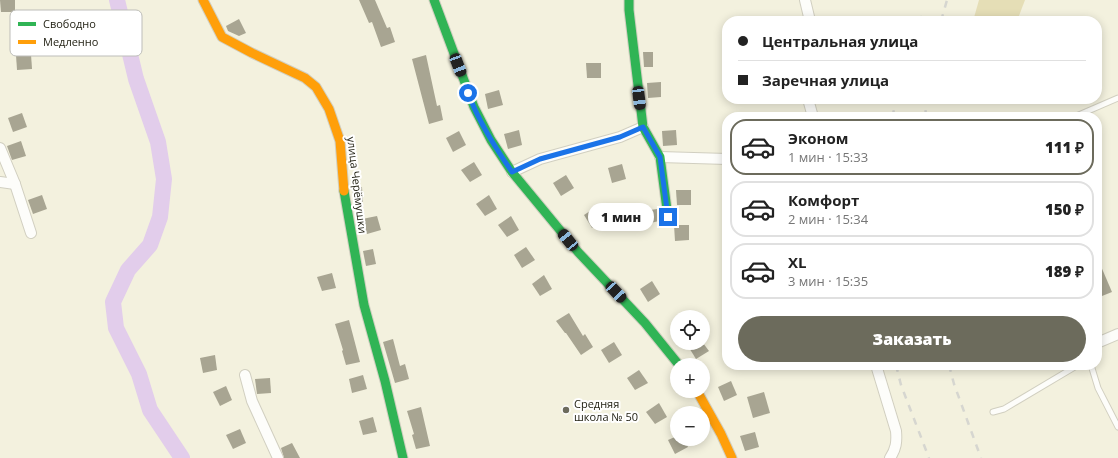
<!DOCTYPE html>
<html lang="ru">
<meta charset="utf-8">
<style>
body{margin:0;font-family:"Open Sans",sans-serif;background:#f2f2f2;color:#222;height:100vh;display:flex;flex-direction:column;font-size:15px;white-space:nowrap}
*{box-sizing:border-box;margin:0}
p{font-size:13px;color:#767676}
.icon{flex:none;width:22px;height:22px;fill:none;stroke:currentColor;stroke-width:2;stroke-linecap:round;stroke-linejoin:round}
.map{position:relative;flex:1;overflow:hidden}
.details{position:absolute;left:722px;top:112px;width:380px;height:258px;display:flex;flex-direction:column;background:#fff;border-radius:16px;box-shadow:0 2px 10px #0003}
.details>*{flex:none}
.hud{position:absolute;left:722px;top:16px;width:380px;height:88px;border-radius:16px;box-shadow:0 2px 10px #0003;display:grid;align-content:center;height:88px;padding:0 16px;background:#fff}
.buttons{position:absolute;left:670px;top:310px;display:grid;gap:8px}
.buttons a{display:grid;place-items:center;width:40px;height:40px;border-radius:50%;background:#fff;box-shadow:0 2px 10px #0003;font-size:20px}
.end{position:absolute;width:18px;height:18px;margin:-9px;border:5px solid #1a73e8;background:#fff;box-shadow:0 0 0 2px #fff}
.from{border-radius:50%}
.bubble{position:absolute;height:28px;border-radius:14px;background:#fff;box-shadow:0 2px 10px #0003;font-size:13px;font-weight:800;line-height:28px;text-align:center}
.car{position:absolute;width:12px;height:24px;margin:-12px -6px;border-radius:5px;box-shadow:0 0 3px 1px #0007;background:linear-gradient(#222 24%,#8ab4d8 0 40%,#222 0 76%,#8ab4d8 0 86%,#222 0)}
.hud b{display:flex;align-items:center;gap:14px;height:38px;font-size:15px}
.hud b+b{border-top:1px solid #e0e0e0}
.hud i{width:10px;height:10px;background:#222}
ul{padding:7px 0 0;list-style:none}
li{display:flex;align-items:center;gap:12px;height:56px;margin:0 8px 6px;padding:0 8px;border:2px solid #e0e0e0;border-radius:16px}
li div{flex:1}
li b{display:block;font-size:15px}
li em{font-style:normal;font-weight:800}
li.selected{border-color:#6c6b5c}
li>.icon{width:36px;height:36px;stroke-width:1.5}
.cta{display:flex;gap:8px;margin-top:auto;padding:8px 16px}
.cta a{flex:1;height:46px;border-radius:24px;background:#6c6b5c;color:#fff;font-size:16px;font-weight:800;line-height:46px;text-align:center}
.map>svg:first-child{display:block}
</style>
<div class="map">
<svg width="1118" height="458" viewBox="0 0 1118 458">
<rect width="100%" height="100%" fill="#f3f1de"/>
<path fill="#e5deb6" d="M979 0H1025L1017 21H973Z"/>
<g fill="none" stroke-linecap="round" stroke-linejoin="round">
<path stroke="#e2cdeb" stroke-width="16" d="M117 0 136 79 158 142 164 179 160 217 150 245 128 270 113 302 116 328 139 374 150 410 182 458"/>
</g>
<g fill="#a8a592">
<path d="M0 0H15V12H1Z"/>
<path d="M359 0H375L387 28 390 27 395 42 381 47 372 22 369 23Z"/>
<path d="M239 19 246 33 239 36 228 31 226 26Z"/>
<path d="M643 52H653V67H644Z"/>
<path d="M31 54 32 69 17 70 16 55Z"/>
<path d="M426 55 437 106 440 105 443 120 429 124 412 59Z"/>
<path d="M586 63H601V78H587Z"/>
<path d="M661 82V97L648 98 647 83Z"/>
<path d="M499 90 503 105 488 109 485 94Z"/>
<path d="M22 113 27 127 13 132 8 118Z"/>
<path d="M519 130 522 145 508 149 504 134Z"/>
<path d="M676 130 677 145 663 146 662 131Z"/>
<path d="M459 131 466 145 453 152 446 138Z"/>
<path d="M21 141 26 156 12 160 7 146Z"/>
<path d="M474 162 482 175 470 182 461 170Z"/>
<path d="M622 164 626 179 612 183 608 168Z"/>
<path d="M566 175 574 188 561 196 553 183Z"/>
<path d="M352 187H362L363 202H354Z"/>
<path d="M676 190H691V205H677Z"/>
<path d="M42 195 47 209 33 214 28 200Z"/>
<path d="M489 195 497 209 485 216 476 204Z"/>
<path d="M596 207 605 220 592 228 584 215Z"/>
<path d="M657 209 659 221 646 224 644 211Z"/>
<path d="M377 216 381 230 367 234 362 219Z"/>
<path d="M511 216 519 230 507 237 498 225Z"/>
<path d="M674 225H689V240L675 241Z"/>
<path d="M526 247 535 260 522 268 514 255Z"/>
<path d="M373 249 376 264 366 266 363 251Z"/>
<path d="M1097 257 1112 292 1097 298Z"/>
<path d="M332 273 336 288 322 291 317 277Z"/>
<path d="M544 275 552 289 540 296 532 284Z"/>
<path d="M652 281 660 294 648 302 640 289Z"/>
<path d="M569 313 583 336 585 334 593 347 581 355 566 333H565L556 321Z"/>
<path d="M349 320 360 362 346 365 342 351 343 350 335 324Z"/>
<path d="M393 339 400 366 405 364 409 379 395 383 383 342Z"/>
<path d="M614 342 622 355 609 363 601 350Z"/>
<path d="M693 343H703L709 351 696 359 688 346Z"/>
<path d="M215 355 217 370 203 373 200 358Z"/>
<path d="M639 370 648 383 635 390 627 378Z"/>
<path d="M363 375 367 389 352 393 349 379Z"/>
<path d="M270 378 271 393 257 394 255 379Z"/>
<path d="M731 381 737 395 724 401 718 387Z"/>
<path d="M226 386 232 400 220 406 213 392Z"/>
<path d="M764 392 770 413 753 418 747 397Z"/>
<path d="M659 403 667 417 655 424 646 412Z"/>
<path d="M421 407 430 446 416 449 412 435 414 434 407 411Z"/>
<path d="M373 417 377 432 363 435 359 421Z"/>
<path d="M240 429 246 443 233 449 226 435Z"/>
<path d="M755 432 759 447 745 451 740 436Z"/>
<path d="M677 436V439H684L688 447 675 454 668 440Z"/>
<path d="M292 443 300 458H284L281 448Z"/>
</g>
<g fill="none" stroke-linecap="round" stroke-linejoin="round">
<g stroke="#d1cfc0" stroke-width="7">
<g id="lane">
<path d="M1074 117 1118 98"/>
<path d="M1091 365 1098 388 1118 427"/>
<path d="M993 412 1004 409 1078 365"/>
</g>
</g>
<g stroke="#d1cfc0" stroke-width="12">
<g id="street">
<path d="M805 0 810 21"/>
<path d="M808 99 813 117"/>
<path d="M0 148 15 184 31 233"/>
<path d="M660 157 727 159"/>
<path d="M512 172 540 159 620 137 643 127"/>
<path d="M0 182 15 184"/>
<path d="M1097 343 1118 334"/>
<path d="M876 365 896 431C897 442 896 449 890 458"/>
<path d="M245 375 252 401 278 458"/>
</g>
</g>
<g stroke="#d1cfc0" stroke-width="11">
<g id="fast">
<path d="M434 0 474 107 491 140 512 172 578 252 645 323 679 365"/>
<path d="M629 0V10L643 127 660 157 668 217"/>
<path d="M344 191 364 305 385 381 403 458"/>
</g>
</g>
<g stroke="#d1cfc0" stroke-width="11">
<g id="slow">
<path d="M203 0 222 37 252 53 305 78 316 87 329 109 340 141 344 191"/>
<path d="M697 391 721 434 732 458"/>
</g>
</g>
<use href="#lane" stroke="#fdfdfa" stroke-width="5"/>
<use href="#street" stroke="#fdfdfa" stroke-width="10"/>
<use href="#fast" stroke="#30b455" stroke-width="9"/>
<use href="#slow" stroke="#ff9f0a" stroke-width="9"/>
<g stroke="#d6d6d0" stroke-width="2.5" stroke-dasharray="7 7" stroke-linecap="butt">
<path d="M920 21 922 16"/>
<path d="M941 21 947 0"/>
<path d="M892 117 897 99"/>
<path d="M925 117 927 99"/>
<path d="M896 365 901 385 929 458"/>
<path d="M949 365 954 384 981 458"/>
</g>
</g>
<g fill="none" stroke-linecap="round" stroke-linejoin="round">
<path stroke="#1a73e8" stroke-width="5" d="M468 93C479 122 495 147 512 172L540 159 620 137 643 127 660 157 668 217"/>
</g>
<circle fill="#6c6b5c" stroke="#fff" stroke-width="1.5" cx="566" cy="410" r="4"/>
<g text-anchor="middle" stroke-width="4" stroke-linejoin="round" paint-order="stroke">
<g font-size="11" fill="#242316" stroke="#fff">
<text transform="translate(357 185) rotate(83)" y="4">улица Черёмушки</text>
</g>
<g font-size="11" fill="#242316" stroke="#fff" text-anchor="start">
<text x="574" y="408">Средняя<tspan x="574" dy="13">школа № 50</tspan></text>
</g>
</g>
<rect x="10" y="10" width="132" height="46" rx="6" fill="#fff" stroke="#bdbdb9" stroke-width="1"/>
<rect x="18" y="22" width="18" height="4" fill="#30b455"/>
<rect x="18" y="40" width="18" height="4" fill="#ff9f0a"/>
<g font-size="11" fill="#242316">
<text x="43" y="28">Свободно</text>
<text x="43" y="46">Медленно</text>
</g>
</svg>
<div class="buttons">
<a><svg class="icon" aria-label="locate" viewBox="0 0 24 24"><circle cx="12" cy="12" r="6"/><path d="M12 2v4M12 18v4M2 12h4M18 12h4"/></svg></a>
<a>+</a>
<a>−</a>
</div>
<i class="end from" style="left:468px;top:93px"></i>
<i class="end" style="left:668px;top:217px"></i>
<div class="bubble" style="left:588px;top:203px;width:66px">1 мин</div>
<i class="car" style="left:458px;top:65px;rotate:159deg"></i>
<i class="car" style="left:639px;top:98px;rotate:173deg"></i>
<i class="car" style="left:568px;top:240px;rotate:321deg"></i>
<i class="car" style="left:616px;top:292px;rotate:137deg"></i>
<div class="hud">
<b><i class="from"></i>Центральная улица</b>
<b><i></i>Заречная улица</b>
</div>
<section class="details">
<ul>
<li class="selected"><svg class="icon" aria-label="car" viewBox="0 0 24 24"><path d="M5 17H2v-5l4-1 3-4h7l3 4 3 1v5h-3M9 17h6M6 11h13"/><circle cx="7" cy="17" r="2"/><circle cx="17" cy="17" r="2"/></svg><div><b>Эконом</b><p>1 мин · 15:33</p></div><em>111 ₽</em></li>
<li><svg class="icon" aria-label="car" viewBox="0 0 24 24"><path d="M5 17H2v-5l4-1 3-4h7l3 4 3 1v5h-3M9 17h6M6 11h13"/><circle cx="7" cy="17" r="2"/><circle cx="17" cy="17" r="2"/></svg><div><b>Комфорт</b><p>2 мин · 15:34</p></div><em>150 ₽</em></li>
<li><svg class="icon" aria-label="car" viewBox="0 0 24 24"><path d="M5 17H2v-5l4-1 3-4h7l3 4 3 1v5h-3M9 17h6M6 11h13"/><circle cx="7" cy="17" r="2"/><circle cx="17" cy="17" r="2"/></svg><div><b>XL</b><p>3 мин · 15:35</p></div><em>189 ₽</em></li>
</ul>
<div class="cta"><a>Заказать</a></div>
</section>
</div>
